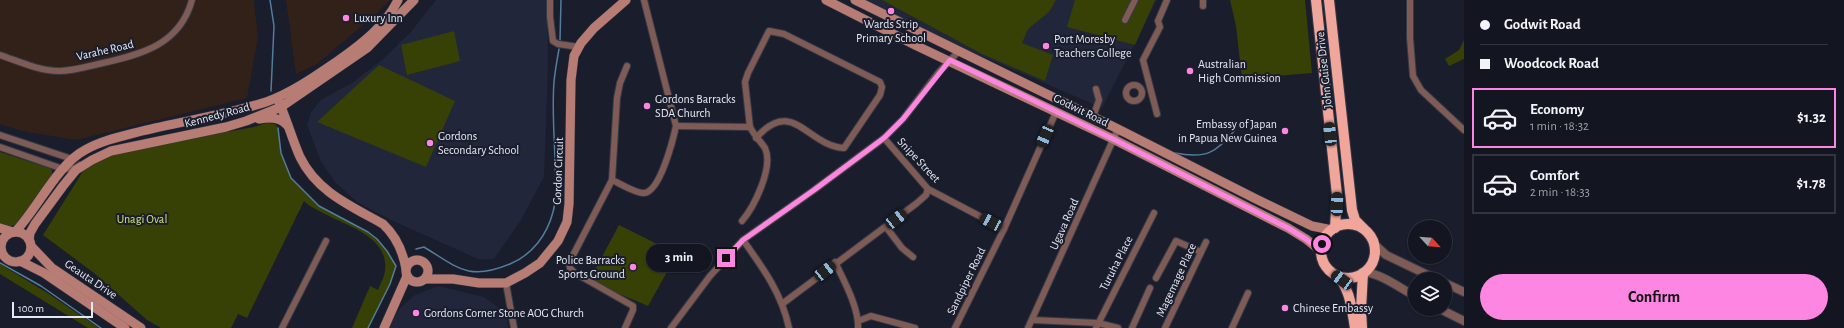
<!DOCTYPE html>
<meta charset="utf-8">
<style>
body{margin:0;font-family:"Alegreya Sans",sans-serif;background:#20232e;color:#f1f3f6;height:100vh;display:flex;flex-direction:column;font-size:15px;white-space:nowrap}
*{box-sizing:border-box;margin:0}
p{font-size:13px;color:#9d9fa5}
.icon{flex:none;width:22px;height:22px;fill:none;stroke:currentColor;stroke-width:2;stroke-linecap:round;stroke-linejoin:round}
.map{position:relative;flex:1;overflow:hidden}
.details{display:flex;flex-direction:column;background:#131621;width:380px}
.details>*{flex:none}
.top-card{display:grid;align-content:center;height:88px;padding:0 16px;background:#131621}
.needle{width:26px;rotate:116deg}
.buttons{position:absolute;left:1408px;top:220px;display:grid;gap:8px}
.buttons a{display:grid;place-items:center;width:44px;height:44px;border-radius:50%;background:#131621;box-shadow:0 1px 3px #0004,0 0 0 1px #32353f;font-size:20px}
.scale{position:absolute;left:12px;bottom:10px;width:81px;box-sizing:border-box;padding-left:4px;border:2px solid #e6e9f3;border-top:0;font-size:11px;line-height:14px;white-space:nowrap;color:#e6e9f3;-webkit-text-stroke:3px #191d2c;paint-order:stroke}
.end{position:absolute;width:18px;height:18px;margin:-9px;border:5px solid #fd86e2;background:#111;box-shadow:0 0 0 2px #111}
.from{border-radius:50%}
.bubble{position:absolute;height:28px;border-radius:14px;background:#131621;box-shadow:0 1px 3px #0004,0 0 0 1px #32353f;font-size:13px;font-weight:600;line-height:28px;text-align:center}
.car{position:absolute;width:12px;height:24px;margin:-12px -6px;border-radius:5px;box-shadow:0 0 3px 1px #0007;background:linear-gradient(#222 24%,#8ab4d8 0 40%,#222 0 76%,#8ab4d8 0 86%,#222 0)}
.top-card b{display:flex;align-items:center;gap:14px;height:38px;font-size:15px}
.top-card b+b{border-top:1px solid #32353f}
.top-card i{width:10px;height:10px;background:#f1f3f6}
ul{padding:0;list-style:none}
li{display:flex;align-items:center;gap:12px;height:60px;margin:0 8px 6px;padding:0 8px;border:2px solid #32353f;border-radius:0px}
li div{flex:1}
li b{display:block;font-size:15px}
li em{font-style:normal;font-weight:600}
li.selected{border-color:#fd86e2}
li>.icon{width:36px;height:36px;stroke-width:1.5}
.cta{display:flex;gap:8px;margin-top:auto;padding:8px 16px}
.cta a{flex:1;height:46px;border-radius:24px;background:#fd86e2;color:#111;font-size:16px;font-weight:600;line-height:46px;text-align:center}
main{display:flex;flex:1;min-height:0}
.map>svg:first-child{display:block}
</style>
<main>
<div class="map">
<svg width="1464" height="328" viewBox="0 0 1464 328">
<rect width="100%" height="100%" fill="#191d2c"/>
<g fill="#21263a">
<path d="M436 0H547L548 65 544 177 521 220 494 259H478L391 220 357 202 336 183 321 162 307 125 311 112 322 99 352 83 384 58 410 33Z"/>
<path d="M861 0H1157L1102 108 903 22Z"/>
<path d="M438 286 484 297 507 314 508 328H389L398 310 415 295Z"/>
</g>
<g fill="#322119">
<path d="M0 0H254L258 37 247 98 76 140 22 131 0 124Z"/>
<path d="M286 0H390L375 15 317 64 296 74Z"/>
</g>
<g fill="#374005">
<path d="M882 0H1056L1049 12 1028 29 1022 43 1053 55 1045 81 982 54Z"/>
<path d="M1075 0H1155L1135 45 1067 27Z"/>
<path d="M1230 0H1305L1312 73 1242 79 1236 26Z"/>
<path d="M454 31 460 61 407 75 401 45Z"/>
<path d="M1464 40V59L1449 66 1445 59 1459 50Z"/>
<path d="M379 65 455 101 426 167 317 122Z"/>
<path d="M267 123 275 124 278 128 281 153 291 178 319 206 368 232 377 239 387 251 396 266 390 284 368 328H352L370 286 378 290C380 284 385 276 385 270 389 236 344 225 321 212 316 209 307 205 304 201L247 318 238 314 231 328H161L147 320 94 273 43 235 85 168 119 150 175 141 254 127Z"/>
<path d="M0 152 52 169V176L19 223 9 227 0 224Z"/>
<path d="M619 225 677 254 648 306 589 281Z"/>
<path d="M0 264 49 294 99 328H88L0 274Z"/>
</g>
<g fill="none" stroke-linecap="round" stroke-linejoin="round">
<g stroke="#537d9c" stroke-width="1.5">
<path d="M270 0 274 26 271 91"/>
<path d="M560 40 561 0"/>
<path d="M278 128 281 153 291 178 319 206 368 232 377 239 387 251 396 266 390 284 368 328"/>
<path d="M1175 153C1206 159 1216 153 1235 130"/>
<path d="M416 249 424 247C458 268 469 281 510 264 532 255 547 235 553 212 558 195 555 176 555 158 554 133 552 107 554 82 555 71 557 60 559 49"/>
<path d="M0 263 41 286 101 328"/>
</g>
<g stroke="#363a48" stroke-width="8">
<g id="minor">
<path d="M550 0V17L553 41 558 44 579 47"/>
<path d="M1203 0V6"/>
<path d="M1410 0V38L1413 76 1421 90 1464 130"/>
<path d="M1125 20 1135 0"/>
<path d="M0 55C18 61 39 71 59 71 73 71 89 66 103 63 143 54 180 44 192 0"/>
<circle cx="1134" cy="93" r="8"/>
<path d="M1157 114 1143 60 1160 27 1158 21 1167 0"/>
<path d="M1093 117 1099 100 1096 89"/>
<path d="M676 126 750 127C754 135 761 142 765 148 774 167 754 207 742 221"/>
<path d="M750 127 745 82 748 73 769 31 784 34 880 82 882 87 880 95 844 148C807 146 793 96 756 138"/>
<path d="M0 135 72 159"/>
<path d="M884 138 928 189 1004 229"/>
<path d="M0 147 63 169 75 168 80 165"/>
<path d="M612 180C619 183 637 194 644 193 660 192 673 140 676 126L644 0"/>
<path d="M886 227 902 248 913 257"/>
<path d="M743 240C763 268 782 294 789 328"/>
<path d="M835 262C844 281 859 308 858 328"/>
<path d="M1156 278 1176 241 1201 252"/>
<path d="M506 283 514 328"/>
<path d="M782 304 917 203 926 195 928 189"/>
<path d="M1033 320 1098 323 1118 328"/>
<path d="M858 321 871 316 915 328"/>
<path d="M282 328 326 241"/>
<path d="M625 328 633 310V306L575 273 570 268 569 263 612 180 617 98 620 83 627 66"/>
<path d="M671 328 710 276 743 240 814 190 884 138 903 119 939 72 959 51"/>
<path d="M955 328 1004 229 1056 112"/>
<path d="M1028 328 1118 129"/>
<path d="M1096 328 1154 213"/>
<path d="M1132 328 1150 288"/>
<path d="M1165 328 1206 242"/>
<path d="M1232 328 1248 293"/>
</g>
</g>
<g stroke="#363a48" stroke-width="10">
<g id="tertiary">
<path d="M1374 244 1386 255 1436 279"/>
<path d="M1365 272C1381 274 1400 288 1415 296"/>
<path d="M1445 283 1464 292"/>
<path d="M1440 309 1464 321"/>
</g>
</g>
<g stroke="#363a48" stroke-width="10">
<g id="secondary">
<path d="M826 0 917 46 1113 139 1288 228 1306 239 1321 251"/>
<path d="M855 0 1118 129 1256 199 1312 226 1332 230"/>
<path d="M279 102C287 120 292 139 300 157 317 192 351 206 383 224 396 236 403 252 406 269"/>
<path d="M259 119C270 117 280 117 288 126"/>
<path d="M0 228 13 232"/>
<path d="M15 232C37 209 58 164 85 150 103 140 123 136 142 131 183 121 226 115 266 102 292 93 317 75 339 60 362 44 386 25 398 0"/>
<circle cx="16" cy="247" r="15"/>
<path d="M29 240 30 233 35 224 63 186 76 170 92 160 111 151 226 127 246 121 281 107 367 48 414 0"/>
<path d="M31 246 52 268 141 328"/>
<circle cx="417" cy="271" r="11"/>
<path d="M20 261 44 273 125 328"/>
<path d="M426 279H453L479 283H506L525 273 540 263 558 241 567 222 569 204 571 80 574 56 581 43 594 28 626 0"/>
<path d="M384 328 407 276"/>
</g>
</g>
<g stroke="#363a48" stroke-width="12">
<g id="trunk">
<path d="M1316 0 1337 195 1335 228"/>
<path d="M1329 0 1352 210 1355 220 1364 229"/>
<circle cx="1348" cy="251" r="27"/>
<path d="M1336 275C1350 286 1352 311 1355 328"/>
<path d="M1362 328 1361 309 1363 273"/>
</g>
</g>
<use href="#minor" stroke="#7f5b55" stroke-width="6"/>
<use href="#tertiary" stroke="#7f5b55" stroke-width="8"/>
<use href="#secondary" stroke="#b77d75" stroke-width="9"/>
<use href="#trunk" stroke="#f1a69c" stroke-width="10"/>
</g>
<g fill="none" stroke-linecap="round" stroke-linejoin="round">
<path stroke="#fd86e2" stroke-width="5" d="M726 258 743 240 814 190 884 138 903 119 950 60 1113 139 1288 228 1306 239 1321 251 1322 244"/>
</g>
<g fill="#fd86e2" stroke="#191d2c" stroke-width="1.5">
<circle cx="891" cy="11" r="4"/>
<circle cx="346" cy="18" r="4"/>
<circle cx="1046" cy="46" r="4"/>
<circle cx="1190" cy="71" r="4"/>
<circle cx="647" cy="106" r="4"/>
<circle cx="1285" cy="131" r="4"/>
<circle cx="430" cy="143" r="4"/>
<circle cx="633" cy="267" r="4"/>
<circle cx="1285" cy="308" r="4"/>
<circle cx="416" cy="313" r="4"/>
</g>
<g text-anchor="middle" stroke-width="4" stroke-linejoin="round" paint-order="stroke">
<g font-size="12" fill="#e6e9f3" stroke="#191d2c" text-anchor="start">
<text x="354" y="22">Luxury Inn</text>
<text x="891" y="28" text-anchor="middle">Wards Strip<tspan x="891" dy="14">Primary School</tspan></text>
<text x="1054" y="43">Port Moresby<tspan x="1054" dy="14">Teachers College</tspan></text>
<text x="1198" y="68">Australian<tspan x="1198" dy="14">High Commission</tspan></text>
<text x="655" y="103">Gordons Barracks<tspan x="655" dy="14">SDA Church</tspan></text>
<text x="1277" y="128" text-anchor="end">Embassy of Japan<tspan x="1277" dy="14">in Papua New Guinea</tspan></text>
<text x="438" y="140">Gordons<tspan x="438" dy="14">Secondary School</tspan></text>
<text x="625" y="264" text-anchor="end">Police Barracks<tspan x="625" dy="14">Sports Ground</tspan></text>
<text x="1293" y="312">Chinese Embassy</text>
<text x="424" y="317">Gordons Corner Stone AOG Church</text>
</g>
<g font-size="12" fill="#e6e9f3" stroke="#191d2c">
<text transform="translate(105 50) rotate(-13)" y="4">Varahe Road</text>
<text transform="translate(1324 70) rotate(-96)" y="4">John Guise Drive</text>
<text transform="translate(1081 110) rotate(26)" y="4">Godwit Road</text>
<text transform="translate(217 115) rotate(-15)" y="4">Kennedy Road</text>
<text transform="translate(919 160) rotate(47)" y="4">Snipe Street</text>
<text transform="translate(558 171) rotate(-88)" y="4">Gordon Circuit</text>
<text transform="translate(1064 224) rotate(-66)" y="4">Ugava Road</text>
<text transform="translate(1116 263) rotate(-63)" y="4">Turuha Place</text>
<text transform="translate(91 279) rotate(34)" y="4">Geauta Drive</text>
<text transform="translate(1176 280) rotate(-65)" y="4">Magemage Place</text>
<text transform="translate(966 281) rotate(-64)" y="4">Sandpiper Road</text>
</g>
<g font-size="12" fill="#cfe576" stroke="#191d2c">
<text x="142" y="223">Unagi Oval</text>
</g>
</g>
</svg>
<div class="buttons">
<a><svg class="needle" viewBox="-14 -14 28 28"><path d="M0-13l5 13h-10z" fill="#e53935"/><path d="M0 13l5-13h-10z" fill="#9d9fa5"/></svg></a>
<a><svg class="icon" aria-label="layers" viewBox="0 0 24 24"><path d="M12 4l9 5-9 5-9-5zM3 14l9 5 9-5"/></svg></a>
</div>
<div class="scale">100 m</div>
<i class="end from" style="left:1322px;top:244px"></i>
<i class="end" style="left:726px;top:258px"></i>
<div class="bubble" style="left:646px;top:244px;width:66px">3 min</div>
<i class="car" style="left:1330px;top:134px;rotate:354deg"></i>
<i class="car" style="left:1045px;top:136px;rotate:203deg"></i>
<i class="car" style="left:1337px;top:204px;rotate:2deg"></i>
<i class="car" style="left:896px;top:219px;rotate:52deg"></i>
<i class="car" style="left:991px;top:222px;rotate:298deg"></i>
<i class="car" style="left:825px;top:271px;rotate:52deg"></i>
<i class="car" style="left:1342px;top:280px;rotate:306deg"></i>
</div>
<section class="details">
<div class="top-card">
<b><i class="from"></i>Godwit Road</b>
<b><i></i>Woodcock Road</b>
</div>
<ul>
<li class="selected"><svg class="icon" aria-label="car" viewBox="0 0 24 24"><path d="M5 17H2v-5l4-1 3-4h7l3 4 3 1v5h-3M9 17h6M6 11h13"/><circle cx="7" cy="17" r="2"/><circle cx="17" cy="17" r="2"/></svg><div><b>Economy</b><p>1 min · 18:32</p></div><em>$1.32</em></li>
<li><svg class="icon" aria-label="car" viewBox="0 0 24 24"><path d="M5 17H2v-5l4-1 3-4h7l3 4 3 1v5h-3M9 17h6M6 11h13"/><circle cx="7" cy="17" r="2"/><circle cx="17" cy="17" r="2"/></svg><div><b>Comfort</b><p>2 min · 18:33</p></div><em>$1.78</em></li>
</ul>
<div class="cta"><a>Confirm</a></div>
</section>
</main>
